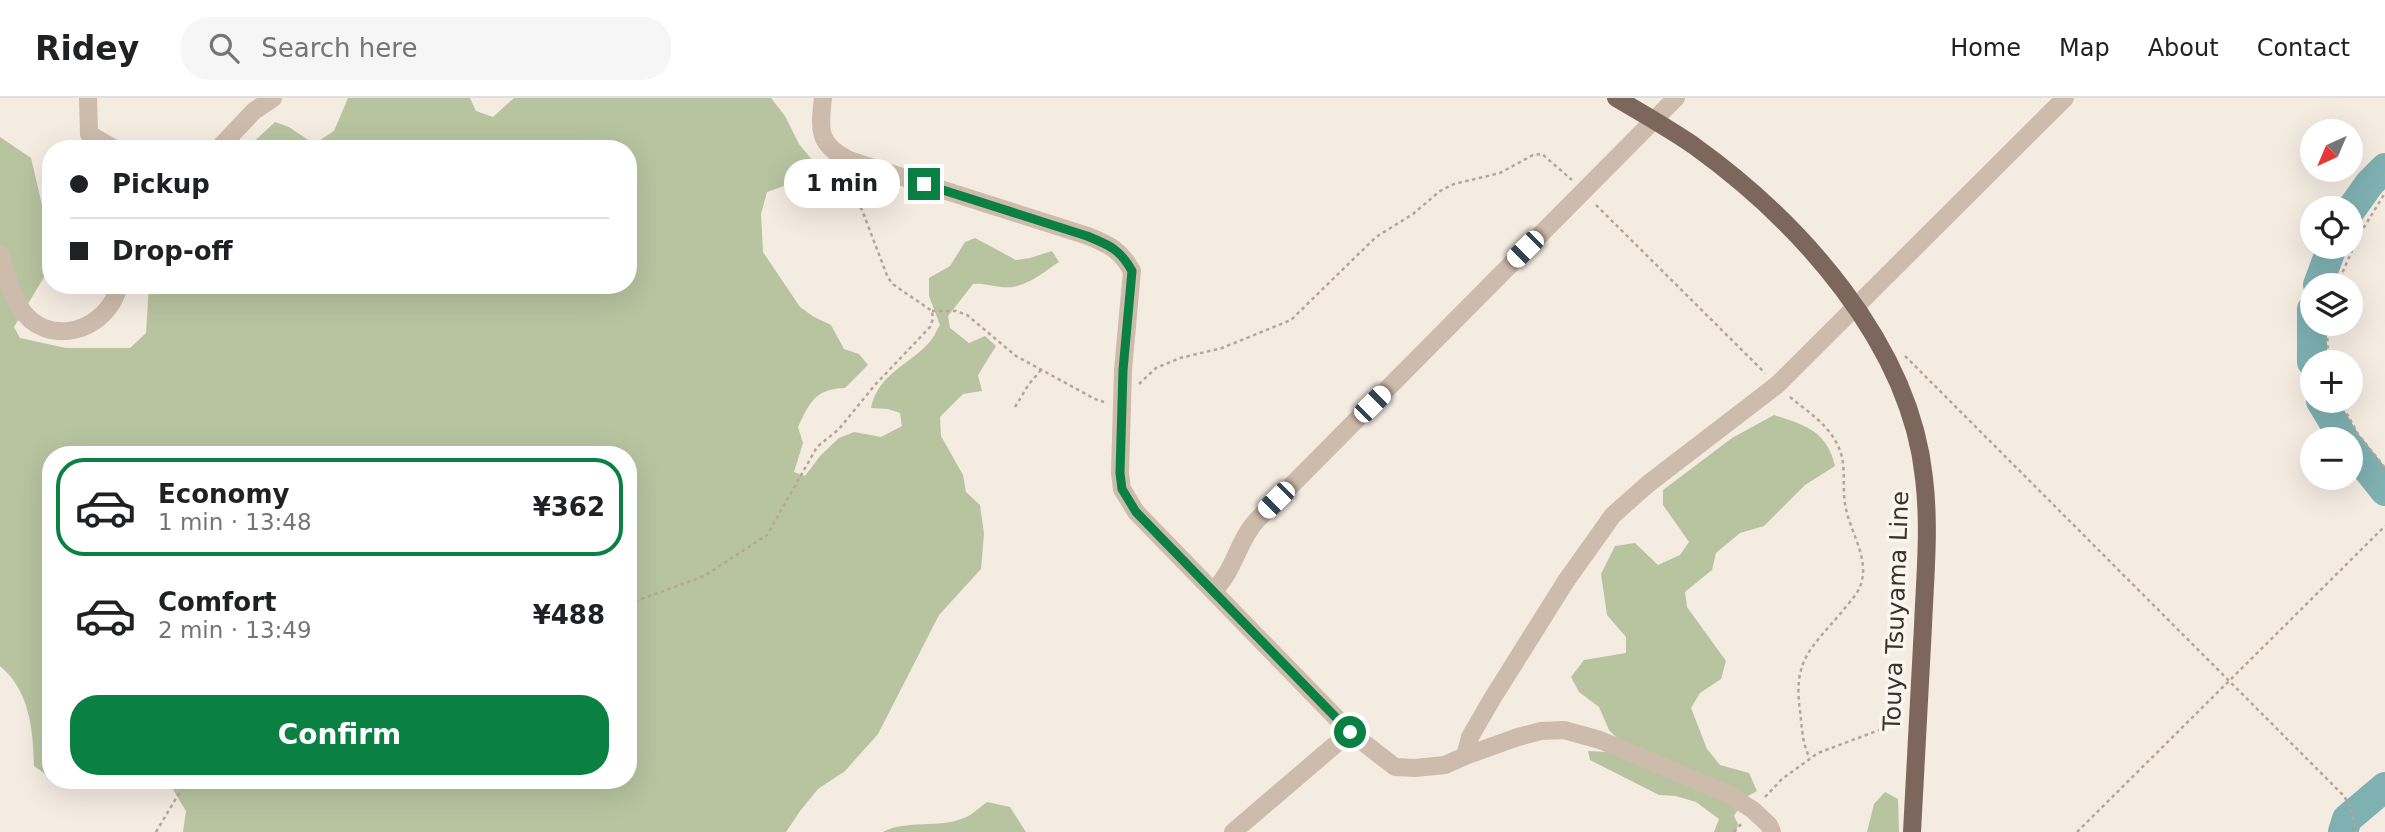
<!DOCTYPE html>
<meta charset="utf-8">
<style>
body{margin:0;font-family:"DejaVu Sans",sans-serif;background:#f6f6f6;color:#202124;height:100vh;display:flex;flex-direction:column;font-size:26px;white-space:nowrap}
*{box-sizing:border-box;margin:0}
p{font-size:23px;color:#757577}
.icon{flex:none;width:38px;height:38px;fill:none;stroke:currentColor;stroke-width:2;stroke-linecap:round;stroke-linejoin:round}
.map{position:relative;flex:1;overflow:hidden}
.details{position:absolute;left:42px;top:348px;width:595px;height:343px;display:flex;flex-direction:column;background:#fff;border-radius:28px;box-shadow:0 7px 28px #0002}
.details>*{flex:none}
.guide{position:absolute;left:42px;top:42px;width:595px;height:154px;border-radius:28px;box-shadow:0 7px 28px #0002;display:grid;align-content:center;height:154px;padding:0 28px;background:#fff}
.needle{width:46px;rotate:224deg}
.controls{position:absolute;left:2300px;top:21px;display:grid;gap:14px}
.controls a{display:grid;place-items:center;width:63px;height:63px;border-radius:50%;background:#fff;box-shadow:0 7px 28px #0002;font-size:35px}
.end{position:absolute;width:32px;height:32px;margin:-16px;border:9px solid #0b8043;background:#fff;box-shadow:0 0 0 4px #fff}
.from{border-radius:50%}
.bubble{position:absolute;height:49px;border-radius:24px;background:#fff;box-shadow:0 7px 28px #0002;font-size:23px;font-weight:700;line-height:49px;text-align:center}
.car{position:absolute;width:21px;height:42px;margin:-21px -10px;border-radius:9px;box-shadow:0 0 5px 2px #0007;background:linear-gradient(#fff 24%,#345 0 40%,#fff 0 76%,#345 0 86%,#fff 0)}
.guide b{display:flex;align-items:center;gap:24px;height:66px;font-size:26px}
.guide b+b{border-top:2px solid #e0e0e0}
.guide i{width:18px;height:18px;background:#202124}
ul{padding:12px 0 0;list-style:none}
li{display:flex;align-items:center;gap:21px;height:98px;margin:0 14px 10px;padding:0 14px;border:4px solid transparent;border-radius:28px}
li div{flex:1}
li b{display:block;font-size:26px}
li em{font-style:normal;font-weight:700}
li.selected{border-color:#0b8043}
li>.icon{width:63px;height:63px;stroke-width:1.5}
.primary-button{display:flex;gap:14px;margin-top:auto;padding:14px 28px}
.primary-button a{flex:1;height:80px;border-radius:28px;background:#0b8043;color:#fff;font-size:28px;font-weight:700;line-height:80px;text-align:center}
header{display:flex;align-items:center;gap:42px;box-sizing:border-box;height:98px;padding:0 35px;background:#fff;border-bottom:2px solid #e0e0e0}
header strong{font-size:33px}
nav{display:flex;gap:38px;margin-inline-start:auto;font-size:24px}
.search{width:490px;height:63px;background:#f6f6f6;display:flex;align-items:center;gap:18px;box-sizing:border-box;padding:0 24px;border-radius:28px;color:#757577;font-size:26px}
.map>svg:first-child{display:block}
</style>
<header>
<strong>Ridey</strong>
<div class="search"><svg class="icon" aria-label="search" viewBox="0 0 24 24"><circle cx="10" cy="10" r="6"/><path d="M15 15l6 6"/></svg>Search here</div>
<nav><a>Home</a><a>Map</a><a>About</a><a>Contact</a></nav>
</header>
<div class="map">
<svg width="2385" height="734" viewBox="0 0 2385 734">
<rect width="100%" height="100%" fill="#f4ebe1"/>
<g fill="#b8c4a0">
<path d="M348 0H470L476 13 493 19 514 0H771L785 18 799 46 839 95 834 110 790 86 767 94 761 116 763 154 800 209 814 219 831 227 844 251 859 256 868 267 845 290C815 291 810 304 798 329L803 345 794 374 805 378 820 358 839 340 854 334 881 339 902 328 900 315 888 311 871 310C878 274 913 266 932 241 935 237 937 231 940 227L929 198V180L950 168 965 144 975 140 1016 162 1030 160 1052 153 1059 164C1042 175 1024 192 1001 189 990 188 984 185 973 186L948 218 950 230 969 245 985 238 996 248 978 277 982 293 963 296 940 319 941 338 963 377 966 394 980 407 984 436 981 471 939 517 878 636 845 673 818 691 800 713 786 734H183L186 713 168 683 628 682V357H51V680L34 668C33 632 30 593 0 568V39L31 60 43 111 46 176 14 229 20 240 66 250H130L146 235 149 187H628V51H246L275 24 289 29 314 46 334 33Z"/>
<path d="M1774 317C1805 327 1827 333 1835 368L1805 387 1764 428 1740 435 1716 455 1712 472 1685 494 1687 509 1726 563 1721 581 1700 595 1691 610 1707 651 1720 667 1749 675 1757 693 1746 699 1734 718 1738 726 1736 734H1714L1719 721 1696 704 1676 698 1659 697 1590 662 1588 653 1608 654 1619 642 1609 632 1599 609 1579 594 1571 579 1584 562 1626 555V539L1607 517 1601 476 1615 448 1635 445 1658 467 1680 457 1689 444 1663 407V392L1732 340Z"/>
<path d="M1885 694 1898 701 1899 734H1867L1874 706Z"/>
<path d="M987 704 1010 709 1026 734H883C908 721 938 731 964 720 972 717 980 709 987 704Z"/>
</g>
<g fill="none" stroke-linecap="round" stroke-linejoin="round">
<g stroke="#7fb0b2" stroke-width="30">
<path d="M2350 113 2370 85 2385 70"/>
<path d="M2318 187 2332 149"/>
<path d="M2312 211V264"/>
<path d="M2321 303 2344 341"/>
<path d="M2350 349 2385 393"/>
<path d="M2343 734 2347 721 2385 689"/>
</g>
<g stroke="#b9a596" stroke-width="2.5" stroke-dasharray="3.5 3.5" stroke-linecap="butt">
<path d="M1596 107 1765 275"/>
<path d="M2337 187 2358 139 2385 95"/>
<path d="M932 213H956L967 217 1016 258 1095 301 1104 304"/>
<path d="M2327 226 2328 264"/>
<path d="M1905 258 2342 696 2349 705 2357 734"/>
<path d="M1139 286 1156 270 1180 260 1222 250 1291 222 1376 139 1413 116 1440 93 1454 86 1500 75 1533 57 1542 56 1572 82"/>
<path d="M1790 299C1808 314 1828 326 1838 348 1847 366 1842 387 1845 406 1849 433 1871 461 1860 489 1856 498 1847 507 1841 515 1810 551 1793 563 1800 613 1802 629 1802 646 1810 660"/>
<path d="M2340 303 2358 336 2385 370"/>
<path d="M1015 309 1029 286 1041 272"/>
<path d="M628 506 704 478 767 437 817 349 839 331 874 288 930 229 933 221 932 213 894 187 888 180 862 112 849 91 848 81"/>
<path d="M1765 699 1782 681 1818 655 1882 631 1900 615"/>
<path d="M156 734 187 682"/>
<path d="M1734 734 1742 725"/>
<path d="M2077 734 2385 428"/>
</g>
<g stroke="#cdbbac" stroke-width="18">
<path d="M88 0 89 36 115 51"/>
<path d="M823 0C819 32 818 47 849 62L1088 138C1109 147 1120 151 1132 173L1123 272 1120 375 1122 391 1136 414 1350 634 1395 669 1415 670 1445 667 1465 658 1518 639 1541 633 1564 632 1600 642 1728 696 1753 712 1769 727 1772 734"/>
<path d="M218 51 254 13 273 0"/>
<path d="M0 156C6 173 10 194 19 208 46 253 109 233 119 187"/>
<path d="M1214 492C1235 472 1238 442 1257 422L1676 0"/>
<path d="M1465 658 1470 639 1492 601 1566 483 1613 417 1648 386 1777 287 2065 0"/>
<path d="M1233 734 1350 634"/>
</g>
<path stroke="#7d675c" stroke-width="18" d="M1616 0C1642 15 1668 30 1693 47 1799 123 1910 245 1924 380 1930 429 1925 479 1923 528 1919 597 1916 665 1912 734"/>
</g>
<g fill="none" stroke-linecap="round" stroke-linejoin="round">
<path stroke="#0b8043" stroke-width="9" d="M924 86 1087 138C1109 147 1120 151 1132 173L1123 272 1120 375 1122 391 1136 414 1350 634"/>
</g>
<g text-anchor="middle" stroke-width="7" stroke-linejoin="round" paint-order="stroke">
<g font-size="24" fill="#3b302b" stroke="#fbf5ee">
<text transform="translate(1896 513) rotate(-88)" y="8">Touya Tsuyama Line</text>
</g>
</g>
</svg>
<div class="controls">
<a><svg class="needle" viewBox="-14 -14 28 28"><path d="M0-13l5 13h-10z" fill="#e53935"/><path d="M0 13l5-13h-10z" fill="#757577"/></svg></a>
<a><svg class="icon" aria-label="locate" viewBox="0 0 24 24"><circle cx="12" cy="12" r="6"/><path d="M12 2v4M12 18v4M2 12h4M18 12h4"/></svg></a>
<a><svg class="icon" aria-label="layers" viewBox="0 0 24 24"><path d="M12 4l9 5-9 5-9-5zM3 14l9 5 9-5"/></svg></a>
<a>+</a>
<a>−</a>
</div>
<i class="end from" style="left:1350px;top:634px"></i>
<i class="end" style="left:924px;top:86px"></i>
<div class="bubble" style="left:784px;top:61px;width:116px">1 min</div>
<i class="car" style="left:1525px;top:151px;rotate:225deg"></i>
<i class="car" style="left:1372px;top:306px;rotate:45deg"></i>
<i class="car" style="left:1276px;top:402px;rotate:225deg"></i>
<div class="guide">
<b><i class="from"></i>Pickup</b>
<b><i></i>Drop-off</b>
</div>
<section class="details">
<ul>
<li class="selected"><svg class="icon" aria-label="car" viewBox="0 0 24 24"><path d="M5 17H2v-5l4-1 3-4h7l3 4 3 1v5h-3M9 17h6M6 11h13"/><circle cx="7" cy="17" r="2"/><circle cx="17" cy="17" r="2"/></svg><div><b>Economy</b><p>1 min · 13:48</p></div><em>¥362</em></li>
<li><svg class="icon" aria-label="car" viewBox="0 0 24 24"><path d="M5 17H2v-5l4-1 3-4h7l3 4 3 1v5h-3M9 17h6M6 11h13"/><circle cx="7" cy="17" r="2"/><circle cx="17" cy="17" r="2"/></svg><div><b>Comfort</b><p>2 min · 13:49</p></div><em>¥488</em></li>
</ul>
<div class="primary-button"><a>Confirm</a></div>
</section>
</div>
